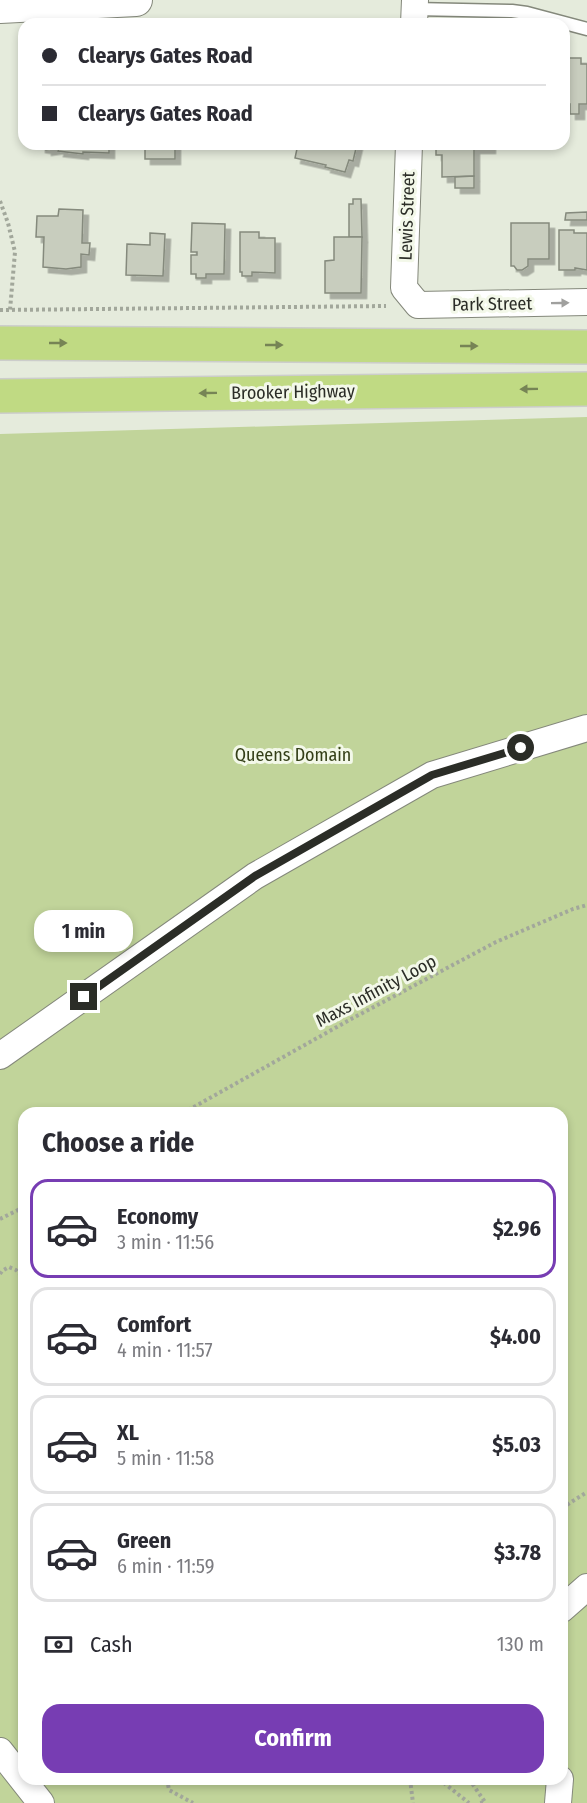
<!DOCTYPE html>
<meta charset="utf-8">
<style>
body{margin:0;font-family:"Fira Sans Condensed",sans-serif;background:#f7f7f7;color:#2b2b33;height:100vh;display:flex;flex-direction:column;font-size:22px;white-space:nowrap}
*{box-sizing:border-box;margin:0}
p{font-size:20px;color:#7c7c81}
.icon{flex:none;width:33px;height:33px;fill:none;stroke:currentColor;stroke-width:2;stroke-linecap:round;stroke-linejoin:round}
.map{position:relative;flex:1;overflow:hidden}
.drawer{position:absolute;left:18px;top:1107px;width:550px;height:678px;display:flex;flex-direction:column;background:#fff;border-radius:18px;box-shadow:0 3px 9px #0003}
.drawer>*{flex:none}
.hud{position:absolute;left:18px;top:18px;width:552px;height:132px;border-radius:18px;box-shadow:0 3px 9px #0003;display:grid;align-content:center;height:132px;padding:0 24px;background:#fff}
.end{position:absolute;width:27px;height:27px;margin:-14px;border:8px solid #2b2d27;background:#fff;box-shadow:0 0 0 3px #fff}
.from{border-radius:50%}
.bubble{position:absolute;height:42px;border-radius:18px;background:#fff;box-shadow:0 3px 9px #0003;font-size:20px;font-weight:700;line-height:42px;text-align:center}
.hud b{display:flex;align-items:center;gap:21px;height:57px;font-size:22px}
.hud b+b{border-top:2px solid #e1e1e2}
.hud i{width:15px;height:15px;background:#2b2b33}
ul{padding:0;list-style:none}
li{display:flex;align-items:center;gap:18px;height:99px;margin:0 12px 9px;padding:0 12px;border:3px solid #e1e1e2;border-radius:18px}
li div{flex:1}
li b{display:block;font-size:22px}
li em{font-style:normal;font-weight:700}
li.on{border-color:#773db3}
li>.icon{width:54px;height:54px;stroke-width:1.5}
h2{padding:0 24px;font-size:27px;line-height:72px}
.pay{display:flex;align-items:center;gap:15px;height:66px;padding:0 24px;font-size:22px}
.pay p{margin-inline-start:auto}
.primary-button{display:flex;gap:12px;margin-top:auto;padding:12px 24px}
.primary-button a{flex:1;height:69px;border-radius:18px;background:#773db3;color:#fff;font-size:24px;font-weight:700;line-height:69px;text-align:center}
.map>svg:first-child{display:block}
</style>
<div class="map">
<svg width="587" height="1803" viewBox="0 0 587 1803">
<defs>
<filter id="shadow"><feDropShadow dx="5.5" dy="5.5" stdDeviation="0" flood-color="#0004"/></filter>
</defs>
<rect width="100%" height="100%" fill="#e5ebdc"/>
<path fill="#c1d49a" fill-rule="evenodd" d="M587 417V1803H0V434ZM24 1113H562V1779H24Z"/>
<g fill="#c8cdbe" stroke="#858a7d" stroke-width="1.5" filter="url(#shadow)">
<path d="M564 58H581V64H587V104H579V114H570V104H564Z"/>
<path d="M40 144H109V153L83 152V154L58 151 59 148 46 150V148L40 147Z"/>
<rect x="145" y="144" width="30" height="15"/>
<path d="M298 144H357L353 161 349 160 345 172 325 167 326 165 295 158Z"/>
<path d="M436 144H490V148H474V176L442 177V155H436Z"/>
<path d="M474 176V188H455V177Z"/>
<path d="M353 199H361L362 237H349V204H353Z"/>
<path d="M59 209 83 210 82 243H90L89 255 81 254V267L66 269 43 267 44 237H36L37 216H58Z"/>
<path d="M587 212V220H565L566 213Z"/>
<path d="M192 223 225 224 224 274H206V278H196V274H191V255H197V252H191Z"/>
<path d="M511 223H549V259H528V266L522 270H517L514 266H511Z"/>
<path d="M559 230H574V233H587V270L575 268V270H559Z"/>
<path d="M240 232H259V238H275V273L252 272V276H242V272H240Z"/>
<path d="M150 233 165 234 163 276 126 275 127 244 150 245Z"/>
<path d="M334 237H362L361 293H325V261L334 260Z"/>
</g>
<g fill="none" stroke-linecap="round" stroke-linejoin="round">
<g stroke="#84887b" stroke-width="15">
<path id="service" d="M414 9 512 11 527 13 587 29"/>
</g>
<g stroke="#84887b" stroke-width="28">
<g id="minor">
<path d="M414 24 415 0"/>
<path d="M409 144 404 288 418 305 587 302"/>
<path d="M0 1056 255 876 432 775 587 728"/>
<path d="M562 1609 587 1587"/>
<path d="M0 1751 41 1803"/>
<path d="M558 1803 560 1779"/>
</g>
</g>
<g stroke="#84887b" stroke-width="34">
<path id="tertiary" d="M0 7 136 0"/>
</g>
<g stroke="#cccdcb" stroke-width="36">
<g id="trunk">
<path d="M0 343 587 347"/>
<path d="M0 396 587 389"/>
</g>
</g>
<g stroke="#a2a79b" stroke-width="4" stroke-dasharray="3 3" stroke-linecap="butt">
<path d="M0 201 8 223 15 252 10 310"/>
<path d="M0 310 386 306"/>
<path d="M183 1113 353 1018 496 942 573 909 587 905"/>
<path d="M0 1219 24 1207"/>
<path d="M0 1274 2 1271 9 1267 16 1270 24 1279"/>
<path d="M562 1508 587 1492"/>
<path d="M167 1779 169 1790 193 1803"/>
<path d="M410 1779 413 1803"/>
<path d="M439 1779 469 1803"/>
<path d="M469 1779 485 1802 480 1803"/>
</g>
<use href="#service" stroke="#fff" stroke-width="12"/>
<use href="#minor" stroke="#fff" stroke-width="26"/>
<use href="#tertiary" stroke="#fff" stroke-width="32"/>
<use href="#trunk" stroke="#c0da83" stroke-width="33"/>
</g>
<defs><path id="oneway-solid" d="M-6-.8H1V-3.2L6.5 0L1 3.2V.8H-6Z" transform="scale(1.5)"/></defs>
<use fill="#a0a09e" href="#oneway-solid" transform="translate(560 303) rotate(-1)"/>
<g fill="#768455">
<use href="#oneway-solid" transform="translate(58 343)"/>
<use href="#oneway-solid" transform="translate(274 345)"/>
<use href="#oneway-solid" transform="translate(469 346)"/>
<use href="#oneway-solid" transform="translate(529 389) rotate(179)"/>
<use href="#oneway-solid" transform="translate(208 393) rotate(179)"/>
</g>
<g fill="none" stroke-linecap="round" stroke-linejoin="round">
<path stroke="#2b2d27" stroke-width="8" d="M84 997 255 876 432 775 521 748"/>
</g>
<g text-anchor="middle" stroke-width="6" stroke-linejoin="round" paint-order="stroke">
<g font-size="18" fill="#2b2d27" stroke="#f3f8e9">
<text transform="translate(407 216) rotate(-88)" y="6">Lewis Street</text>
<text transform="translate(492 304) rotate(-1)" y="6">Park Street</text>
<text transform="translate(293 392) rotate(-1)" y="6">Brooker Highway</text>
<text transform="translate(376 991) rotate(-28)" y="6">Maxs Infinity Loop</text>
</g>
<g font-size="18" fill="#343f18" stroke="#f3f8e9">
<text x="293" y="761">Queens Domain</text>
</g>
</g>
</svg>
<i class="end from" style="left:521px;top:748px"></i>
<i class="end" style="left:84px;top:997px"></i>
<div class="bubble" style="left:34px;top:910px;width:99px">1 min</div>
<div class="hud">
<b><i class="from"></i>Clearys Gates Road</b>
<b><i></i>Clearys Gates Road</b>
</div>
<section class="drawer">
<h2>Choose a ride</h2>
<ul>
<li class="on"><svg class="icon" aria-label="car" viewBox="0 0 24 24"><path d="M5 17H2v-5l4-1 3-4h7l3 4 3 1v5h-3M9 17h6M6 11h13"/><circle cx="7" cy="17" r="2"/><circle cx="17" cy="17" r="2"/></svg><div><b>Economy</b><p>3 min · 11:56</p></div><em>$2.96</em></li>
<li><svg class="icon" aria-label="car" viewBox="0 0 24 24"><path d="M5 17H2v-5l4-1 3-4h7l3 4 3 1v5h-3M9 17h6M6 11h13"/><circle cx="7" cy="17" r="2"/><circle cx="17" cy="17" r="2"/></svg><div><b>Comfort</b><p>4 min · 11:57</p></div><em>$4.00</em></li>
<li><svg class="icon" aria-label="car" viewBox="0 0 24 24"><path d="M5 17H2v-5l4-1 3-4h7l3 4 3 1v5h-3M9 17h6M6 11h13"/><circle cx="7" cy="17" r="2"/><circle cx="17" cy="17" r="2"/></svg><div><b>XL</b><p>5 min · 11:58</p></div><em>$5.03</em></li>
<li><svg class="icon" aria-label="car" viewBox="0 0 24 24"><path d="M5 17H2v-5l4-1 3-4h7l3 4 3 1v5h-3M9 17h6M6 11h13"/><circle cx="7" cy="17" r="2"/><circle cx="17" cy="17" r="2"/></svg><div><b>Green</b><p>6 min · 11:59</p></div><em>$3.78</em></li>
</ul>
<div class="pay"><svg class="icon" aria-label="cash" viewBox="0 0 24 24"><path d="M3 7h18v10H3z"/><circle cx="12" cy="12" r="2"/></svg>Cash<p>130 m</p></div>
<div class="primary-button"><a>Confirm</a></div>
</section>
</div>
